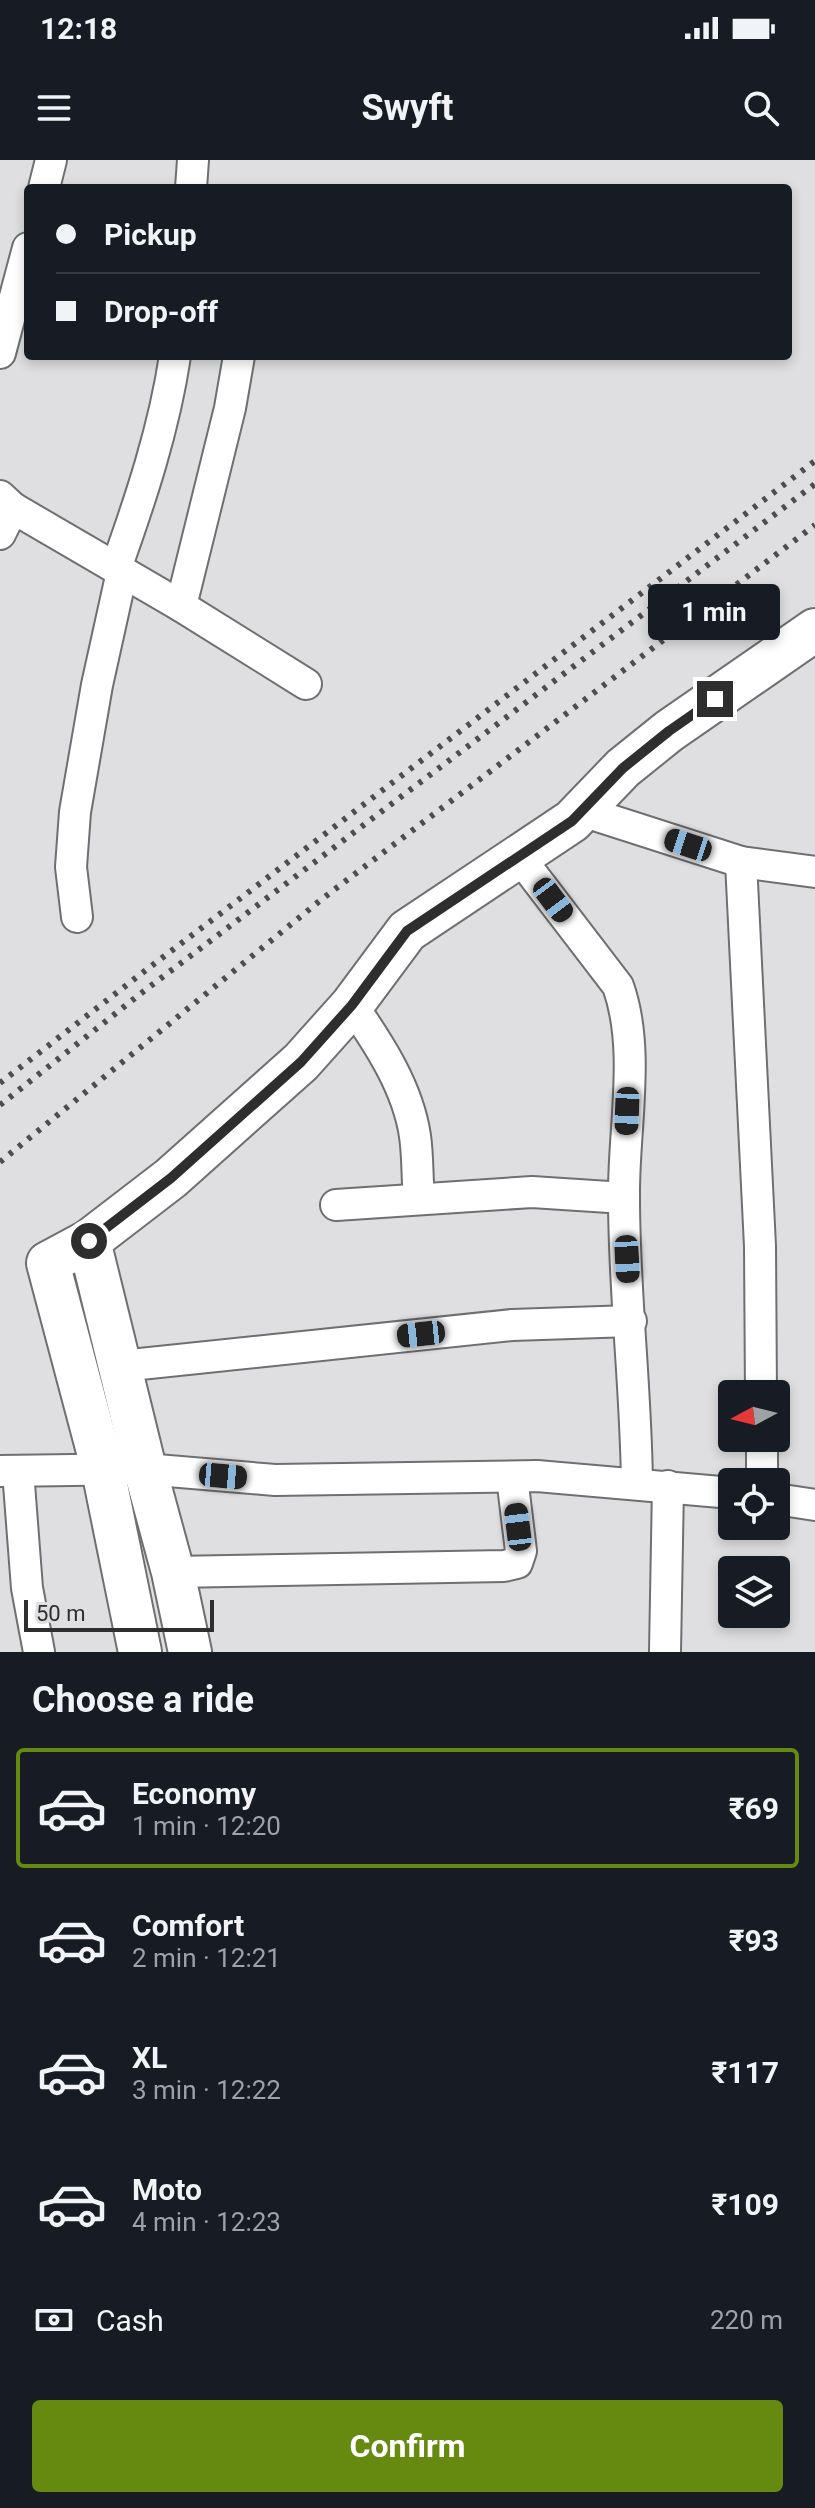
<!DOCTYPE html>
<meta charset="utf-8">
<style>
body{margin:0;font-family:Roboto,sans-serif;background:#20242c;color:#f1f3f6;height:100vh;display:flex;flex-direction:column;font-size:30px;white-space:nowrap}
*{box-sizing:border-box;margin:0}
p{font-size:26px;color:#9ea1a6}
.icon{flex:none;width:44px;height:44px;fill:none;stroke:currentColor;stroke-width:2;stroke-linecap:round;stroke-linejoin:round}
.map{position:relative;height:1492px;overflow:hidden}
.panel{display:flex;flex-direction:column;background:#171b24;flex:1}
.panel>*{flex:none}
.banner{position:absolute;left:24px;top:24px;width:768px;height:176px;border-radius:8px;box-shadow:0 4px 12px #0003;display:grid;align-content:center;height:176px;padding:0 32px;background:#171b24}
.needle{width:52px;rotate:263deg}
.fabs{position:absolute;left:718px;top:1220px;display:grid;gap:16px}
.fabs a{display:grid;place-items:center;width:72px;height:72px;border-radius:8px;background:#171b24;box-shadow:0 4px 12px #0003;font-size:40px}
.scale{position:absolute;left:24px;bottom:20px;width:190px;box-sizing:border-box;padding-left:8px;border:4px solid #2e2e2f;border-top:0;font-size:22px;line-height:28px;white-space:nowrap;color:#2e2e2f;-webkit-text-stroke:6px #dfdfe2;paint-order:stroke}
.end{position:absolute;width:36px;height:36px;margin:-18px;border:10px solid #2e2e2f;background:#fff;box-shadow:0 0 0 4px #fff}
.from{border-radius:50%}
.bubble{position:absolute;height:56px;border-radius:8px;background:#171b24;box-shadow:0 4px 12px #0003;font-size:26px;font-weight:700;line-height:56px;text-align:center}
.car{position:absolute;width:24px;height:48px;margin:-24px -12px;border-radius:10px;box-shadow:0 0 6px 2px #0007;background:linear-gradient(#222 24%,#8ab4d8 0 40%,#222 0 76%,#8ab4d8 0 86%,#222 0)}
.banner b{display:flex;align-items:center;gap:28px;height:76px;font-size:30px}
.banner b+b{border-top:2px solid #363941}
.banner i{width:20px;height:20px;background:#f1f3f6}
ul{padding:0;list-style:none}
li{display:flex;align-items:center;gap:24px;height:120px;margin:0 16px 12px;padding:0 16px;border:4px solid transparent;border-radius:8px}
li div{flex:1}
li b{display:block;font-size:30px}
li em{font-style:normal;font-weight:700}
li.current{border-color:#668a10}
li>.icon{width:72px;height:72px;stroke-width:1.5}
h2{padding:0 32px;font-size:36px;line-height:96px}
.pay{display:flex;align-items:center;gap:20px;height:88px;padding:0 32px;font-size:30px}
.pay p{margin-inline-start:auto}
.cta{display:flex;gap:16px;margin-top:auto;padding:16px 32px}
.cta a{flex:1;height:92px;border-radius:8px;background:#668a10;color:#fff;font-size:32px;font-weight:700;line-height:92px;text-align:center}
.status{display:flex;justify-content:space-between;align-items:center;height:56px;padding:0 40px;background:#171b24;direction:ltr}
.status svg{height:22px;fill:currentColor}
header{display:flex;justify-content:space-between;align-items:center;height:104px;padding:0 32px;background:#171b24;font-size:36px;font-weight:700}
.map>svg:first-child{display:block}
</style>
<div class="status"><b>12:18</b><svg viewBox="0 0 49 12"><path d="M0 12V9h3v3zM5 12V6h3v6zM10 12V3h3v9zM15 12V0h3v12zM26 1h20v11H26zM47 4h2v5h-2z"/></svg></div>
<header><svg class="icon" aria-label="menu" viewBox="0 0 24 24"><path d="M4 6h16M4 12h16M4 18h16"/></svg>Swyft<svg class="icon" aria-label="search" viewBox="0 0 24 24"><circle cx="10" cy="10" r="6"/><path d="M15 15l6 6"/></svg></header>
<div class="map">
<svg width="815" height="1492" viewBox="0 0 815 1492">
<rect width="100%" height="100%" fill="#dfdfe2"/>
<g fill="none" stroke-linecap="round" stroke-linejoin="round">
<g stroke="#6e6f71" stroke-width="34">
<g id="street">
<path d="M44 28 51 0"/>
<path d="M191 28 193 0"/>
<path d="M0 193 28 88"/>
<path d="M0 336 13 348 181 446 306 524"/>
<path d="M0 374 13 348"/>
<path d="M116 408C141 338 164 269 175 196"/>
<path d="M181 446 230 248 239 196"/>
<path d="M582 651 741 702 815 712"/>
<path d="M520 698 618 826C641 890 623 970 624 1038 624 1133 636 1228 637 1324"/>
<path d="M741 702 760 1086 761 1234"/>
<path d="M77 757 71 707 75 652 97 525 122 412"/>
<path d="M352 845C379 884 408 928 415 976 418 996 417 1018 419 1039"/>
<path d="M336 1045 532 1032 624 1038"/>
<path d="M121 1206 512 1165 631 1161"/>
<path d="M762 1278V1322"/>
<path d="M0 1311 145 1309 275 1320 537 1316 732 1333"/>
<path d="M18 1311 27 1428 39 1492"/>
<path d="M776 1339 815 1345"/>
<path d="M173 1412 504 1406 517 1403 521 1391 512 1317"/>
<path d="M665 1492 668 1326"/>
</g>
</g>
<g stroke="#6e6f71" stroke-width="46">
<g id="secondary">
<path d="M89 1081 145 1309 173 1412 190 1492"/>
<path d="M140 1492 103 1310 48 1103 89 1081 171 1018 301 902 352 845 407 771 572 661 623 608 669 571 815 470"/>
</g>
</g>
<use href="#street" stroke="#fff" stroke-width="30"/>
<use href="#secondary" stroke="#fff" stroke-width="42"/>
<g stroke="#4d4d4e" stroke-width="6" stroke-dasharray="4 8" stroke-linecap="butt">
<path d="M0 923 137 817 815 301"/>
<path d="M0 945 144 831 815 324"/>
<path d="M0 1002 322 739 815 365"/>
</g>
</g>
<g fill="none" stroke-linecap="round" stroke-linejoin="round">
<path stroke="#2e2e2f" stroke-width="10" d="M89 1081 171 1018 301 902 352 845 407 771 572 661 623 608 669 571 715 539"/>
</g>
</svg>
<div class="fabs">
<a><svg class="needle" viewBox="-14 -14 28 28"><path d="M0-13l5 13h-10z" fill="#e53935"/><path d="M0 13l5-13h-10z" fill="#9ea1a6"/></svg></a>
<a><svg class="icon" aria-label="locate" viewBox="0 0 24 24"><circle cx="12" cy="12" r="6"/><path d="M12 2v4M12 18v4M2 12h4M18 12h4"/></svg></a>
<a><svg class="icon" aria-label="layers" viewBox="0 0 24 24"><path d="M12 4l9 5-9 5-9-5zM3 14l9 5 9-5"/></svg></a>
</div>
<div class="scale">50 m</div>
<i class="end from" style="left:89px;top:1081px"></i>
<i class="end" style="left:715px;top:539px"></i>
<div class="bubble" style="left:648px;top:424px;width:132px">1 min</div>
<i class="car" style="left:688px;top:685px;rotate:288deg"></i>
<i class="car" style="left:553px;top:740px;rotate:143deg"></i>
<i class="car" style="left:627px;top:951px;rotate:182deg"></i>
<i class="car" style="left:627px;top:1099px;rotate:177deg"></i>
<i class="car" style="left:421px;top:1174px;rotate:264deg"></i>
<i class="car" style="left:223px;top:1316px;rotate:95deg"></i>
<i class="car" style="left:518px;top:1367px;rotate:353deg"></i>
<div class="banner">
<b><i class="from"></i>Pickup</b>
<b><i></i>Drop-off</b>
</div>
</div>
<section class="panel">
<h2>Choose a ride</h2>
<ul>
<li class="current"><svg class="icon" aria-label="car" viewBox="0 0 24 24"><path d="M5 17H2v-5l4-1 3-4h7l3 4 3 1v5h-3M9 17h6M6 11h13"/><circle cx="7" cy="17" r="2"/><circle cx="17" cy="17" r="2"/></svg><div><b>Economy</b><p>1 min · 12:20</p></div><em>₹69</em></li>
<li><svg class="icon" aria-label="car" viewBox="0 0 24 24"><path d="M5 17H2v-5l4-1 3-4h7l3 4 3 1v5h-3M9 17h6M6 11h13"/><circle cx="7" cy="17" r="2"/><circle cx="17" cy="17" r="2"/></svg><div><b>Comfort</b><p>2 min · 12:21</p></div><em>₹93</em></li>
<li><svg class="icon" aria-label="car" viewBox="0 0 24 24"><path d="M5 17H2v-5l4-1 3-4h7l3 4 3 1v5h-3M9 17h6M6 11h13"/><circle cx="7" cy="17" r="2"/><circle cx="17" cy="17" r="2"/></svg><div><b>XL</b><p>3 min · 12:22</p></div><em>₹117</em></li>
<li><svg class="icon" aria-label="car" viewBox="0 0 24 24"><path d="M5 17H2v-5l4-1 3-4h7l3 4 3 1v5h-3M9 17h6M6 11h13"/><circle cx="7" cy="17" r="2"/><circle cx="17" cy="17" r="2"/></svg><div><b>Moto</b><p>4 min · 12:23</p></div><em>₹109</em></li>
</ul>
<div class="pay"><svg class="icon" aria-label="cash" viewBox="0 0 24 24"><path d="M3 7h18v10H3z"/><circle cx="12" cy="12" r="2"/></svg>Cash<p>220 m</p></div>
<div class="cta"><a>Confirm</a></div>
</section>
